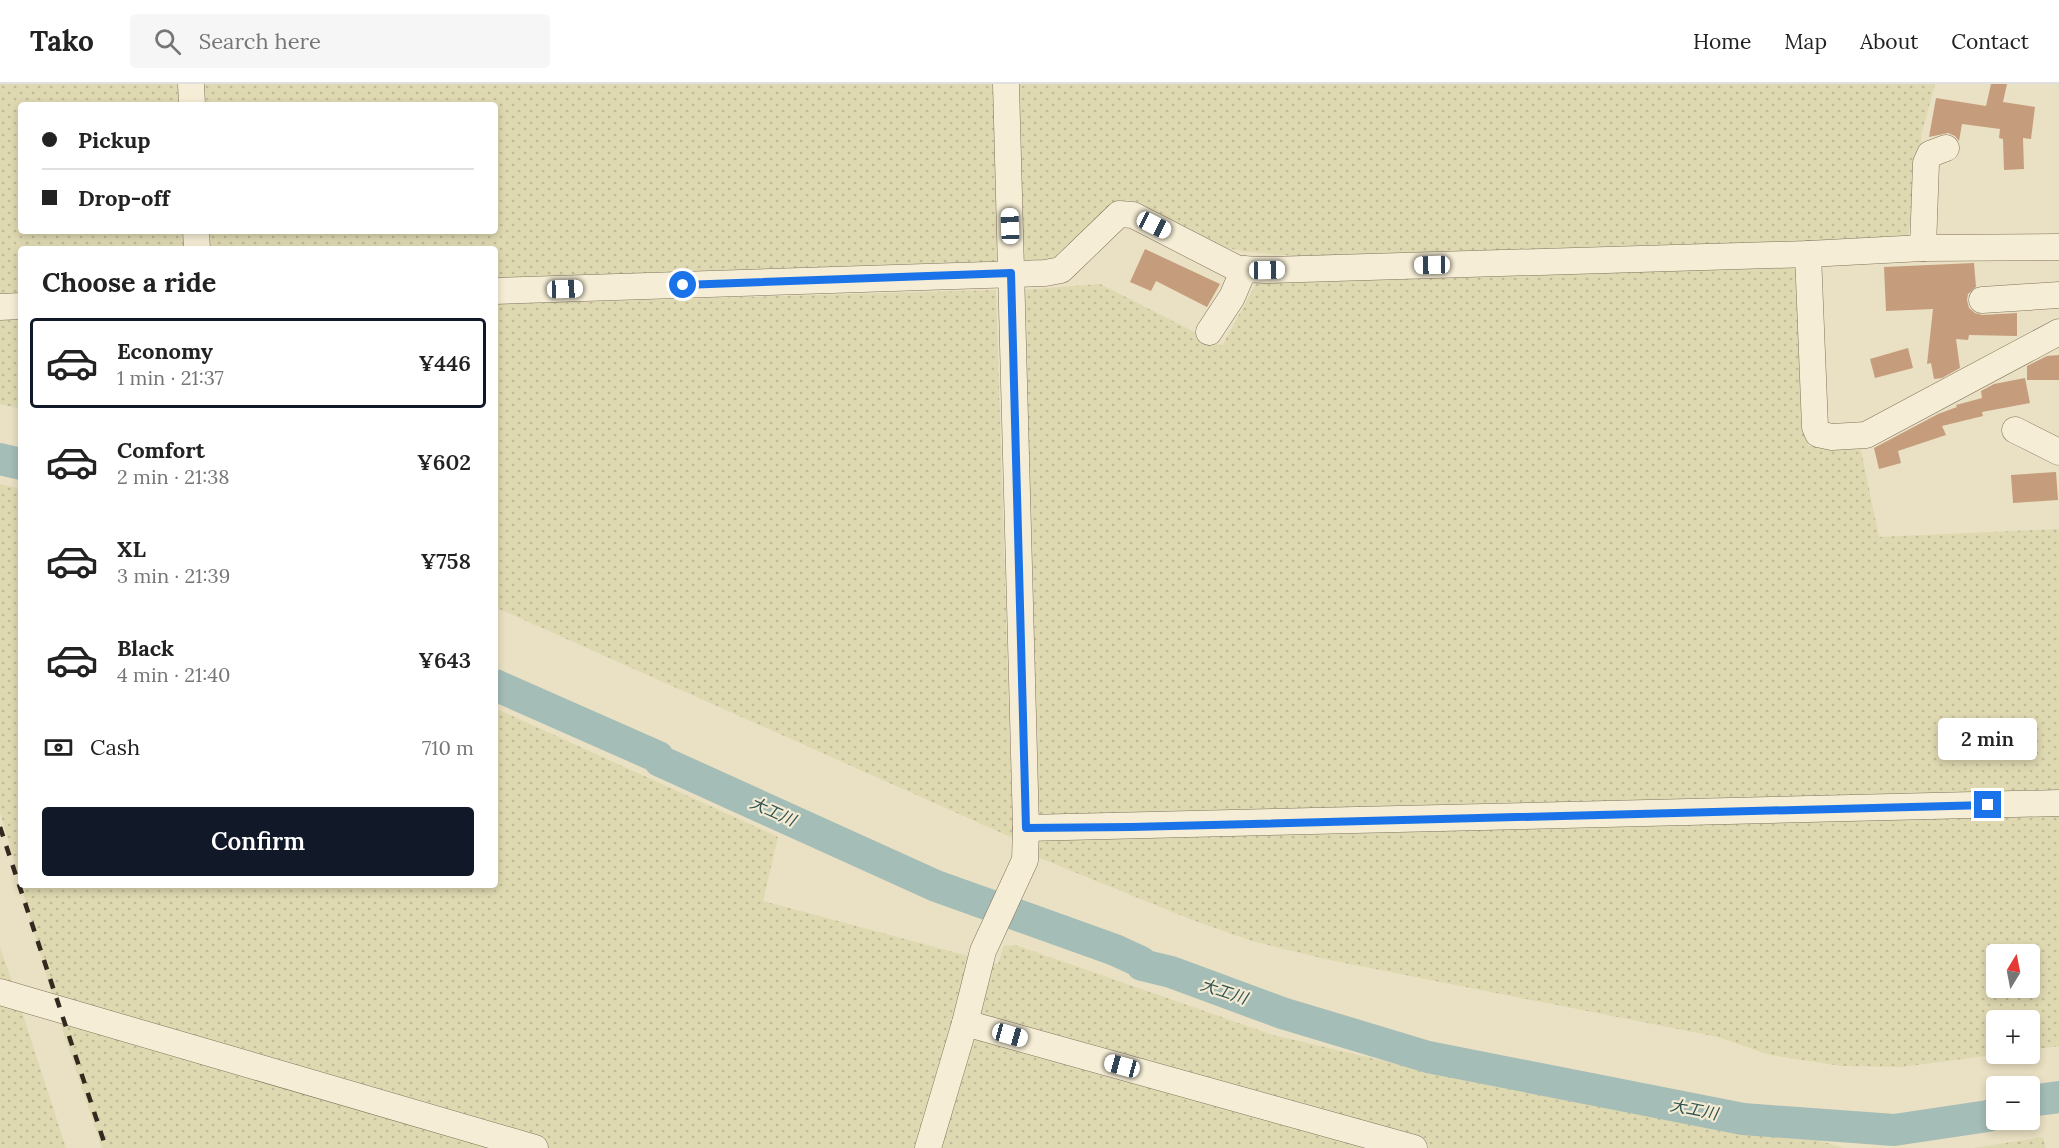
<!DOCTYPE html>
<meta charset="utf-8">
<style>
body{margin:0;font-family:Lora,"Noto Sans JP",serif;background:#f6f6f6;color:#222;height:100vh;display:flex;flex-direction:column;font-size:22px;white-space:nowrap}
*{box-sizing:border-box;margin:0}
p{font-size:20px;color:#767676}
.icon{flex:none;width:33px;height:33px;fill:none;stroke:currentColor;stroke-width:2;stroke-linecap:round;stroke-linejoin:round}
.map{position:relative;flex:1;overflow:hidden}
.side{position:absolute;left:18px;top:162px;width:480px;height:642px;display:flex;flex-direction:column;background:#fff;border-radius:6px;box-shadow:0 3px 9px #0003}
.side>*{flex:none}
.top-card{position:absolute;left:18px;top:18px;width:480px;height:132px;border-radius:6px;box-shadow:0 3px 9px #0003;display:grid;align-content:center;height:132px;padding:0 24px;background:#fff}
.needle{width:39px;rotate:10deg}
.fabs{position:absolute;left:1986px;top:860px;display:grid;gap:12px}
.fabs a{display:grid;place-items:center;width:54px;height:54px;border-radius:6px;background:#fff;box-shadow:0 3px 9px #0003;font-size:30px}
.end{position:absolute;width:27px;height:27px;margin:-14px;border:8px solid #1a73e8;background:#fff;box-shadow:0 0 0 3px #fff}
.from{border-radius:50%}
.bubble{position:absolute;height:42px;border-radius:6px;background:#fff;box-shadow:0 3px 9px #0003;font-size:20px;font-weight:600;line-height:42px;text-align:center}
.car{position:absolute;width:18px;height:36px;margin:-18px -9px;border-radius:8px;box-shadow:0 0 4px 2px #0007;background:linear-gradient(#fff 24%,#345 0 40%,#fff 0 76%,#345 0 86%,#fff 0)}
.top-card b{display:flex;align-items:center;gap:21px;height:57px;font-size:22px}
.top-card b+b{border-top:2px solid #e0e0e0}
.top-card i{width:15px;height:15px;background:#222}
ul{padding:0;list-style:none}
li{display:flex;align-items:center;gap:18px;height:90px;margin:0 12px 9px;padding:0 12px;border:3px solid transparent;border-radius:6px}
li div{flex:1}
li b{display:block;font-size:22px}
li em{font-style:normal;font-weight:600}
li.current{border-color:#111827}
li>.icon{width:54px;height:54px;stroke-width:1.5}
h2{padding:0 24px;font-size:27px;line-height:72px}
.pay{display:flex;align-items:center;gap:15px;height:66px;padding:0 24px;font-size:22px}
.pay p{margin-inline-start:auto}
.button{display:flex;gap:12px;margin-top:auto;padding:12px 24px}
.button a{flex:1;height:69px;border-radius:6px;background:#111827;color:#fff;font-size:24px;font-weight:600;line-height:69px;text-align:center}
header{display:flex;align-items:center;gap:36px;box-sizing:border-box;height:84px;padding:0 30px;background:#fff;border-bottom:2px solid #e0e0e0}
header strong{font-size:28px}
nav{display:flex;gap:33px;margin-inline-start:auto;font-size:21px}
.search{width:420px;height:54px;background:#f6f6f6;display:flex;align-items:center;gap:15px;box-sizing:border-box;padding:0 21px;border-radius:6px;color:#767676;font-size:22px}
.map>svg:first-child{display:block}
</style>
<header>
<strong>Tako</strong>
<div class="search"><svg class="icon" aria-label="search" viewBox="0 0 24 24"><circle cx="10" cy="10" r="6"/><path d="M15 15l6 6"/></svg>Search here</div>
<nav><a>Home</a><a>Map</a><a>About</a><a>Contact</a></nav>
</header>
<div class="map">
<svg width="2059" height="1064" viewBox="0 0 2059 1064">
<defs>
<pattern id="farmland-dots" width="8" height="8" patternUnits="userSpaceOnUse" patternTransform="scale(1.5)"><rect width="8" height="8" fill="#dfd9b1"/><path d="M2 2h.1M6 6h.1" fill="none" stroke="#c0ba98" stroke-width="1.8" stroke-linecap="round"/></pattern>
</defs>
<rect width="100%" height="100%" fill="#eae0c3"/>
<g fill="url(#farmland-dots)" fill-rule="evenodd">
<path d="M0 0H1935L1922 48 1908 154 1314 174 1242 167 1222 163 1138 118 1126 116 1106 126 1062 173 1039 181 495 197V165H21V210H0ZM21 21H495V147H21Z"/>
<path d="M1798 183 1808 362H1860L1879 453 2059 445V708L1034 736 1021 206 1100 200 1222 262 1258 196Z"/>
<path d="M996 206 1013 754 495 523V220Z"/>
<path d="M21 229V325L0 320V230Z"/>
<path d="M0 400 21 405V801H495V624L778 753 763 817 998 880 1004 862 1015 861 1273 951 1452 993 1791 1048 1844 1064H102L58 932 0 728Z"/>
<path d="M2059 728V962L2030 966V936H1996V969H2008L1902 983 1841 982 1770 971 1718 953 1325 875 1252 857 1190 835 1035 772V752ZM1996 870H2030V903H1996Z"/>
<path d="M0 863 13 900 66 1064H0Z"/>
<path d="M2043 1053 2046 1064H1973Z"/>
</g>
<g fill="none" stroke-linecap="round" stroke-linejoin="round">
<g stroke="#a5bdb7" stroke-width="32">
<path d="M0 375 21 380"/>
<path d="M495 601 658 673 660 677 936 802 1115 866 1141 878 1142 881 1171 888 1282 929 1428 973 1743 1035 1894 1046 1988 1032 1996 1029"/>
<path d="M2030 1017 2059 1013"/>
</g>
</g>
<g fill="#c59d7c">
<path d="M1991 0H2007L2003 18 2035 23 2031 55 2023 54 2024 85 2004 86 2003 55 1999 54 2000 45 1962 40 1959 57 1955 52 1948 49 1929 53 1936 14 1986 22Z"/>
<path d="M1145 165 1220 200 1207 223 1156 197 1151 207 1130 198Z"/>
<path d="M1974 179 1976 203 1968 210 1967 216 1969 224 1975 229 1982 231 2017 229V252L1969 251 1968 256 1956 255 1960 284 1942 294 1934 295 1931 279 1927 280 1933 225 1886 227 1884 183Z"/>
<path d="M1908 264 1913 284 1875 294 1870 275Z"/>
<path d="M2059 271V296H2027V282L2047 272Z"/>
<path d="M2025 294 2030 319 1982 328 1983 332 1942 342 1946 351 1898 367 1901 379 1879 385 1874 364 1938 330 1957 323 1956 321 1982 314 1981 307 1994 300Z"/>
<path d="M2056 388 2058 416 2013 419 2011 391Z"/>
</g>
<g fill="none" stroke-linecap="round" stroke-linejoin="round">
<g stroke="#82725c" stroke-width="27">
<g id="minor">
<path d="M191 0 192 21"/>
<path d="M196 147 197 165"/>
<path d="M1923 164 1926 79 1930 70 1946 64"/>
<path d="M1808 170 1815 343 1818 350 1832 353 1866 351 2059 248"/>
<path d="M495 207 1045 189 1061 186 1119 130 1133 131 1238 185 1267 186 1808 170 1923 164 2059 163"/>
<path d="M1982 216 2059 211"/>
<path d="M0 223 21 222"/>
<path d="M1209 248 1232 213 1244 185"/>
<path d="M2015 346 2059 368"/>
<path d="M1026 744 2059 719"/>
<path d="M0 908 535 1064"/>
<path d="M965 939 1414 1064"/>
<path d="M928 1064 965 939 983 867 1025 776 1026 744 1006 0"/>
</g>
</g>
<use href="#minor" stroke="#f5edd5" stroke-width="26"/>
<path stroke="#34291e" stroke-width="4.5" stroke-dasharray="10 10" stroke-linecap="butt" d="M0 743 106 1064"/>
</g>
<g fill="none" stroke-linecap="round" stroke-linejoin="round">
<path stroke="#1a73e8" stroke-width="8" d="M683 201 1011 189 1026 744 1131 743 1988 721"/>
</g>
<g text-anchor="middle" stroke-width="4.5" stroke-linejoin="round" paint-order="stroke">
<g font-size="16" font-style="italic" fill="#2f5251" stroke="#f2ead2">
<text transform="translate(773 727) rotate(24)" y="6">大工川</text>
<text transform="translate(1224 907) rotate(18)" y="6">大工川</text>
<text transform="translate(1694 1025) rotate(11)" y="6">大工川</text>
</g>
</g>
</svg>
<div class="fabs">
<a><svg class="needle" viewBox="-14 -14 28 28"><path d="M0-13l5 13h-10z" fill="#e53935"/><path d="M0 13l5-13h-10z" fill="#767676"/></svg></a>
<a>+</a>
<a>−</a>
</div>
<i class="end from" style="left:683px;top:201px"></i>
<i class="end" style="left:1988px;top:721px"></i>
<div class="bubble" style="left:1938px;top:634px;width:99px">2 min</div>
<i class="car" style="left:1154px;top:141px;rotate:117deg"></i>
<i class="car" style="left:1010px;top:142px;rotate:358deg"></i>
<i class="car" style="left:1432px;top:181px;rotate:269deg"></i>
<i class="car" style="left:1267px;top:186px;rotate:89deg"></i>
<i class="car" style="left:565px;top:205px;rotate:88deg"></i>
<i class="car" style="left:1010px;top:951px;rotate:106deg"></i>
<i class="car" style="left:1122px;top:982px;rotate:285deg"></i>
<div class="top-card">
<b><i class="from"></i>Pickup</b>
<b><i></i>Drop-off</b>
</div>
<section class="side">
<h2>Choose a ride</h2>
<ul>
<li class="current"><svg class="icon" aria-label="car" viewBox="0 0 24 24"><path d="M5 17H2v-5l4-1 3-4h7l3 4 3 1v5h-3M9 17h6M6 11h13"/><circle cx="7" cy="17" r="2"/><circle cx="17" cy="17" r="2"/></svg><div><b>Economy</b><p>1 min · 21:37</p></div><em>¥446</em></li>
<li><svg class="icon" aria-label="car" viewBox="0 0 24 24"><path d="M5 17H2v-5l4-1 3-4h7l3 4 3 1v5h-3M9 17h6M6 11h13"/><circle cx="7" cy="17" r="2"/><circle cx="17" cy="17" r="2"/></svg><div><b>Comfort</b><p>2 min · 21:38</p></div><em>¥602</em></li>
<li><svg class="icon" aria-label="car" viewBox="0 0 24 24"><path d="M5 17H2v-5l4-1 3-4h7l3 4 3 1v5h-3M9 17h6M6 11h13"/><circle cx="7" cy="17" r="2"/><circle cx="17" cy="17" r="2"/></svg><div><b>XL</b><p>3 min · 21:39</p></div><em>¥758</em></li>
<li><svg class="icon" aria-label="car" viewBox="0 0 24 24"><path d="M5 17H2v-5l4-1 3-4h7l3 4 3 1v5h-3M9 17h6M6 11h13"/><circle cx="7" cy="17" r="2"/><circle cx="17" cy="17" r="2"/></svg><div><b>Black</b><p>4 min · 21:40</p></div><em>¥643</em></li>
</ul>
<div class="pay"><svg class="icon" aria-label="cash" viewBox="0 0 24 24"><path d="M3 7h18v10H3z"/><circle cx="12" cy="12" r="2"/></svg>Cash<p>710 m</p></div>
<div class="button"><a>Confirm</a></div>
</section>
</div>
